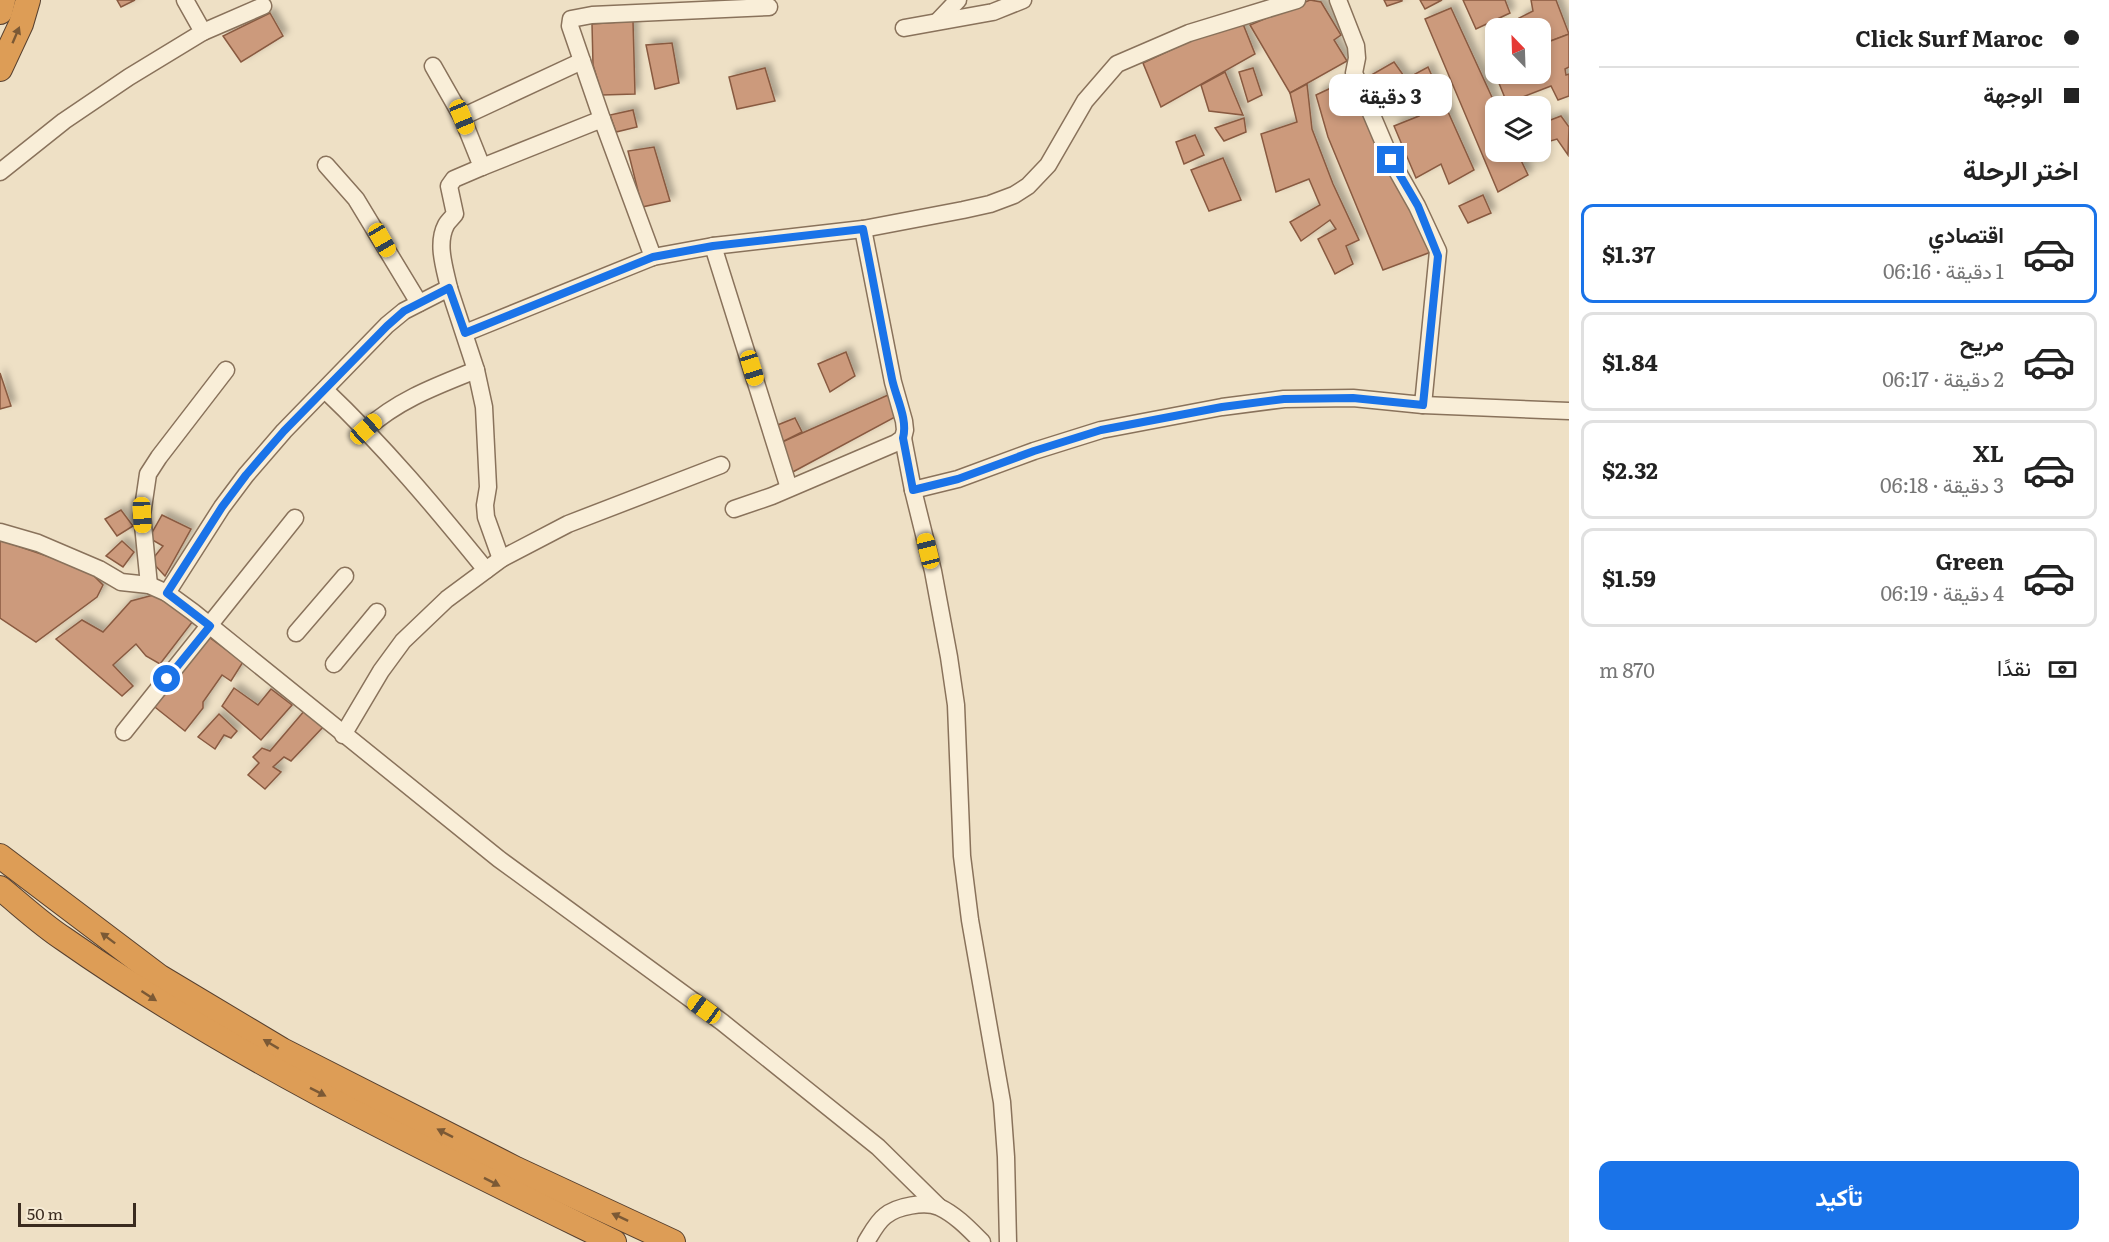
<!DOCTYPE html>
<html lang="ar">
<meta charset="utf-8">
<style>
body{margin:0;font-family:Literata,Vazirmatn,serif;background:#f2f2f2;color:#222;direction:rtl;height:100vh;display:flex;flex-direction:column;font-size:22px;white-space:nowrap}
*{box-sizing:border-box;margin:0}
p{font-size:20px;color:#767676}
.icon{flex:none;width:33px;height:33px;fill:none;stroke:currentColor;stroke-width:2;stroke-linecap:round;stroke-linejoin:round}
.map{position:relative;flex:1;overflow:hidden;direction:ltr}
.details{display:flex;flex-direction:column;background:#fff;width:540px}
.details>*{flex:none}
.banner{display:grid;align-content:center;height:132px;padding:0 30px;background:#fff}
.needle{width:39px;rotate:337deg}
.tools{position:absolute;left:1485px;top:18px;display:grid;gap:12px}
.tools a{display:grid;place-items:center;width:66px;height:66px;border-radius:12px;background:#fff;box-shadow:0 3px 9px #0003;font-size:30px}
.scale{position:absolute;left:18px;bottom:15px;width:118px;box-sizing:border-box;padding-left:6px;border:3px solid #3a2b1f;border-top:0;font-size:16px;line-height:21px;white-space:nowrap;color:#3a2b1f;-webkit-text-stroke:4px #f6ebd5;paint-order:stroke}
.end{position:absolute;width:27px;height:27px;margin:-14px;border:8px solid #1a73e8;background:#fff;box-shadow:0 0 0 3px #fff}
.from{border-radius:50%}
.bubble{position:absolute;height:42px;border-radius:12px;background:#fff;box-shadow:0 3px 9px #0003;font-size:20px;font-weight:700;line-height:42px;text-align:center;direction:rtl}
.car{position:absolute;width:18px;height:36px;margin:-18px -9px;border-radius:8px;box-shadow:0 0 4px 2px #0007;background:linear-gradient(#f5c518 24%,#345 0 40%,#f5c518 0 76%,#345 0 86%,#f5c518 0)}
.banner b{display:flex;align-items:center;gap:21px;height:57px;font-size:22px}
.banner b+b{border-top:2px solid #e0e0e0}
.banner i{width:15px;height:15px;background:#222}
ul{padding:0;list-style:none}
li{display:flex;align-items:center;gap:18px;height:99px;margin:0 12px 9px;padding:0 18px;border:3px solid #e0e0e0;border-radius:12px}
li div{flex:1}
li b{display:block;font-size:22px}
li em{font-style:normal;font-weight:700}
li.on{border-color:#1a73e8}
li>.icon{width:54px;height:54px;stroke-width:1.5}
h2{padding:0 30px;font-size:27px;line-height:72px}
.pay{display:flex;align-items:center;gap:15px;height:66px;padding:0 30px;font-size:22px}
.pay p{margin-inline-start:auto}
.button{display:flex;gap:12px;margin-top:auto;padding:12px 30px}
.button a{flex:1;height:69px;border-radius:12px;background:#1a73e8;color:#fff;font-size:24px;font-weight:700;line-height:69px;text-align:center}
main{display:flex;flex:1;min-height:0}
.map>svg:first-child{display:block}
</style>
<main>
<section class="details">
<div class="banner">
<b><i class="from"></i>Click Surf Maroc</b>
<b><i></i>الوجهة</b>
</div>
<h2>اختر الرحلة</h2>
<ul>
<li class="on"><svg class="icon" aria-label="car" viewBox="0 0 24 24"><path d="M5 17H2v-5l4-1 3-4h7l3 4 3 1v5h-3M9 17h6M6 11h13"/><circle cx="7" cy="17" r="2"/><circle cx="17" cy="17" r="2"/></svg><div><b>اقتصادي</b><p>1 دقيقة · 06:16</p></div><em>$1.37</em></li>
<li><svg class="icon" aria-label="car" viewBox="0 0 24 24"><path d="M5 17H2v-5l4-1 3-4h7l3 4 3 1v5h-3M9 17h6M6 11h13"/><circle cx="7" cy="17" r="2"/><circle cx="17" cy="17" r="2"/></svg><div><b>مريح</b><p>2 دقيقة · 06:17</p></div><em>$1.84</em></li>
<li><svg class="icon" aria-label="car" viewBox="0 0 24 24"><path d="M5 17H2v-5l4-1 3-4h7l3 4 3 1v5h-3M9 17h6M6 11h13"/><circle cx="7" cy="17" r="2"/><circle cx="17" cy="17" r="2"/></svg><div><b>XL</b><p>3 دقيقة · 06:18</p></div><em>$2.32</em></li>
<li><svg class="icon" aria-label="car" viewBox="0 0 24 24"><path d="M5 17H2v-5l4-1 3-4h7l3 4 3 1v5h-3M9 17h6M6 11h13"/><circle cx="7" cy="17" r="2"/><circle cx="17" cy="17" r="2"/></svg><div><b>Green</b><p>4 دقيقة · 06:19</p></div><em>$1.59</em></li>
</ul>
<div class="pay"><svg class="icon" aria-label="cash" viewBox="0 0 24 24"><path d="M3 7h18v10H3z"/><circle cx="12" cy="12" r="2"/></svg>نقدًا<p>870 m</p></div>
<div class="button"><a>تأكيد</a></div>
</section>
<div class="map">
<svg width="1569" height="1242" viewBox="0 0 1569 1242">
<defs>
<filter id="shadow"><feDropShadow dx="5" dy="-5" stdDeviation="3" flood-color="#0004"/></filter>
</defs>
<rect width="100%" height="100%" fill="#eee0c5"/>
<g fill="#cc9a7b" stroke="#895a41" stroke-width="1.5" filter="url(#shadow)">
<path d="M117 0H135L121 7Z"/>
<path d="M1310 0 1321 2 1341 35 1334 40 1347 61 1290 93 1250 25Z"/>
<path d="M1384 0H1402V1L1387 6Z"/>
<path d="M1420 0H1442L1425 9Z"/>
<path d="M1463 0H1505L1510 13 1476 29Z"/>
<path d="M1531 0H1556L1569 34 1540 45V28H1524L1519 18 1533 11Z"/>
<path d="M1451 8 1496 106V152H1517L1528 175 1498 192 1425 19Z"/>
<path d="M270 13 283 36 241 62 223 36Z"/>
<path d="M633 21 635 94 602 95 593 65 592 24Z"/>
<path d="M1232 21 1243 24 1255 54 1161 107 1143 63Z"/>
<path d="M1569 34V67L1565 69 1566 75 1569 74V96L1558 100 1551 86 1507 103 1492 66 1496 64V74H1540V45Z"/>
<path d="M672 43 679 83 655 89 646 45Z"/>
<path d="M1394 62 1406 79 1428 67 1474 170 1449 184 1441 164 1416 178 1394 126 1419 116 1409 94 1380 107 1366 78Z"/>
<path d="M765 68 775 101 737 109 729 77Z"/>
<path d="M1253 68 1262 95 1248 102 1239 72Z"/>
<path d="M1225 72 1243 115 1209 111 1201 85Z"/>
<path d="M1350 79 1431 252 1383 270 1328 137 1316 95Z"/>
<path d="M1307 84 1312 129 1333 184 1359 240 1346 246 1353 264 1335 274 1318 239 1336 229 1330 220 1301 241 1290 222 1320 205 1309 179 1276 192 1261 134 1297 122 1290 93Z"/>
<path d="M633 110 637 127 616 132 610 115Z"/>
<path d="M1561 116 1569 127 1568 155 1557 139 1540 144V124Z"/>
<path d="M1244 118 1246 132 1224 141 1215 128Z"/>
<path d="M1195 135 1204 155 1184 164 1176 142Z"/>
<path d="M654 147 670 201 642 207 628 151Z"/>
<path d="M1223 158 1241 200 1209 211 1191 170Z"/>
<path d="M1483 195 1491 213 1468 223 1459 206Z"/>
<path d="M846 352 855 376 830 392 818 364Z"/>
<path d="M0 373 11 406 0 409Z"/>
<path d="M888 395 897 416 789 474 782 442Z"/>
<path d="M795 418 802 432 782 442 775 426Z"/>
<path d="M121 510 133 526 117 536 105 519Z"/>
<path d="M162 515 191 529 165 576 151 561 163 546 149 538Z"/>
<path d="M0 540 88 570 103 585 97 597 36 642 0 618Z"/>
<path d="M122 541 134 552 123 567 106 556Z"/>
<path d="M157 594 193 621 160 664 146 656 136 644 113 665 133 686 122 696 56 639 82 620 103 632 131 601Z"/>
<path d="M206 635 243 662 231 681 222 675 203 702V708L185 731 151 704Z"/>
<path d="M234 688 258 705 271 689 292 705 261 740 222 706Z"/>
<path d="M305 710 324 726 291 761 284 757 273 767 281 772 265 789 248 775 259 763 253 757 262 748 270 751Z"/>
<path d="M219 714 237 731 231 738 224 735 215 749 198 737Z"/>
</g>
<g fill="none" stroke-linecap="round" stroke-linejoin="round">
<g stroke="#89725b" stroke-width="19">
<g id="minor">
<path d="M938 21 958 0"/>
<path d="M904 28 993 12 1023 0"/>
<path d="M203 32 263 6"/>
<path d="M433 66 462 117 482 167 454 179 449 186 455 214C452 218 448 221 446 225 436 244 445 269 449 288"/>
<path d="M462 117 582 61"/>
<path d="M602 119 570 26 571 19 592 15 769 7"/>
<path d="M326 165 356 199 419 303"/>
<path d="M482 167 602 119 653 257"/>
<path d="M0 172 64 121 129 77 203 32 185 0"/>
<path d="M713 246 789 488"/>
<path d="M465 333 653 257 713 246 863 229 963 210 990 204 1014 195 1028 186 1048 165 1085 101 1117 64 1189 33 1297 0"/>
<path d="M325 390C384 446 435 507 486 570"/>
<path d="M1423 405 1569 411"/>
<path d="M366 429C398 400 436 386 476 370"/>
<path d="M903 438 913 490 933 571 949 657 956 705 962 856 970 920 1002 1102 1006 1157 1008 1242"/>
<path d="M913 490 958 479 1034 451 1101 430 1222 407 1284 399 1353 398 1423 405 1438 251 1417 206 1391 160 1354 73 1357 58 1356 46 1338 0"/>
<path d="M734 509 772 496 896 443 903 438 905 430 904 421 893 382 863 229"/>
<path d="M0 532 38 543 99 569 121 582 149 585 167 593 193 612 499 859 722 1022 878 1147 938 1206"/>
<path d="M149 585 142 515 148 474 159 457 226 370"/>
<path d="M167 593 222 507 246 475 284 431 387 325 404 311 449 288 476 370 484 407 488 487 485 505 486 517 501 559"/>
<path d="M296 633 345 576"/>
<path d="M334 664 377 612"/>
<path d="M124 732 295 518"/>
<path d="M343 735 381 671 403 641 447 599 501 559 568 524 721 465"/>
<path d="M866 1242C871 1234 877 1222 885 1216 897 1206 925 1201 939 1207 956 1215 969 1229 982 1242"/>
</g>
</g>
<g stroke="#57402f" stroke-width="26">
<g id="highway">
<path d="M0 12 3 0"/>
<path d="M0 69 21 24 28 0"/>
<path d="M0 856 160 977 282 1050 516 1169 673 1242"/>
<path d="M0 888C21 905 41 924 64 939 235 1059 426 1150 614 1242"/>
</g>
</g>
<use href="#minor" stroke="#f9eed8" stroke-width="16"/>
<use href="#highway" stroke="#dd9d56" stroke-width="24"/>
</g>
<defs><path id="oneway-solid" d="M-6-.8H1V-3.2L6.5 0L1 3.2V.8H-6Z" transform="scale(1.5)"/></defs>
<g fill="#7b5935">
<use href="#oneway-solid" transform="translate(16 35) rotate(-67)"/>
<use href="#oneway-solid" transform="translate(108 938) rotate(-143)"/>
<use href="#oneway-solid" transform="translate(149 996) rotate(33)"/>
<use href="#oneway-solid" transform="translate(271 1044) rotate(-149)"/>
<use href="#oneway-solid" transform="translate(318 1092) rotate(27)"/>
<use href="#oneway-solid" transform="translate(445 1133) rotate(-153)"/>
<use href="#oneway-solid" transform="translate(492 1182) rotate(27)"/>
<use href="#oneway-solid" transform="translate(620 1217) rotate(-155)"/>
</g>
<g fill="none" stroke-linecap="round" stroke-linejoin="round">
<path stroke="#1a73e8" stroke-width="8" d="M167 679 210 626 167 593 222 507 246 475 284 431 387 326 404 311 449 288 465 333 653 257 713 246 863 229C873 279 882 330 892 379 896 398 908 419 903 438L913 490 958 479 1034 451 1101 430 1222 407 1284 399 1353 398 1423 405 1438 256 1418 206 1391 160"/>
</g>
</svg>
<div class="tools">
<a><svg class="needle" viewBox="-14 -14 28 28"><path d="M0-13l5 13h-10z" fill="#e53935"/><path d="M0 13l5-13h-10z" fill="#767676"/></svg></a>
<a><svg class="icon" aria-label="layers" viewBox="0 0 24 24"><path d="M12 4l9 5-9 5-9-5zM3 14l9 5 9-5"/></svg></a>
</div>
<div class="scale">50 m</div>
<i class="end from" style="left:167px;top:679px"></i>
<i class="end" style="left:1391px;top:160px"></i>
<div class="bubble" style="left:1329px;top:74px;width:123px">3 دقيقة</div>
<i class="car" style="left:462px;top:117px;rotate:158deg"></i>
<i class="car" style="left:382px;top:240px;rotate:150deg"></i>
<i class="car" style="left:752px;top:368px;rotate:163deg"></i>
<i class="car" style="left:366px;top:429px;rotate:48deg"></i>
<i class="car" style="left:142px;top:515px;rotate:177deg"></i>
<i class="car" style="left:928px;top:551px;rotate:346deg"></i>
<i class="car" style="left:704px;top:1009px;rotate:306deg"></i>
</div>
</main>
